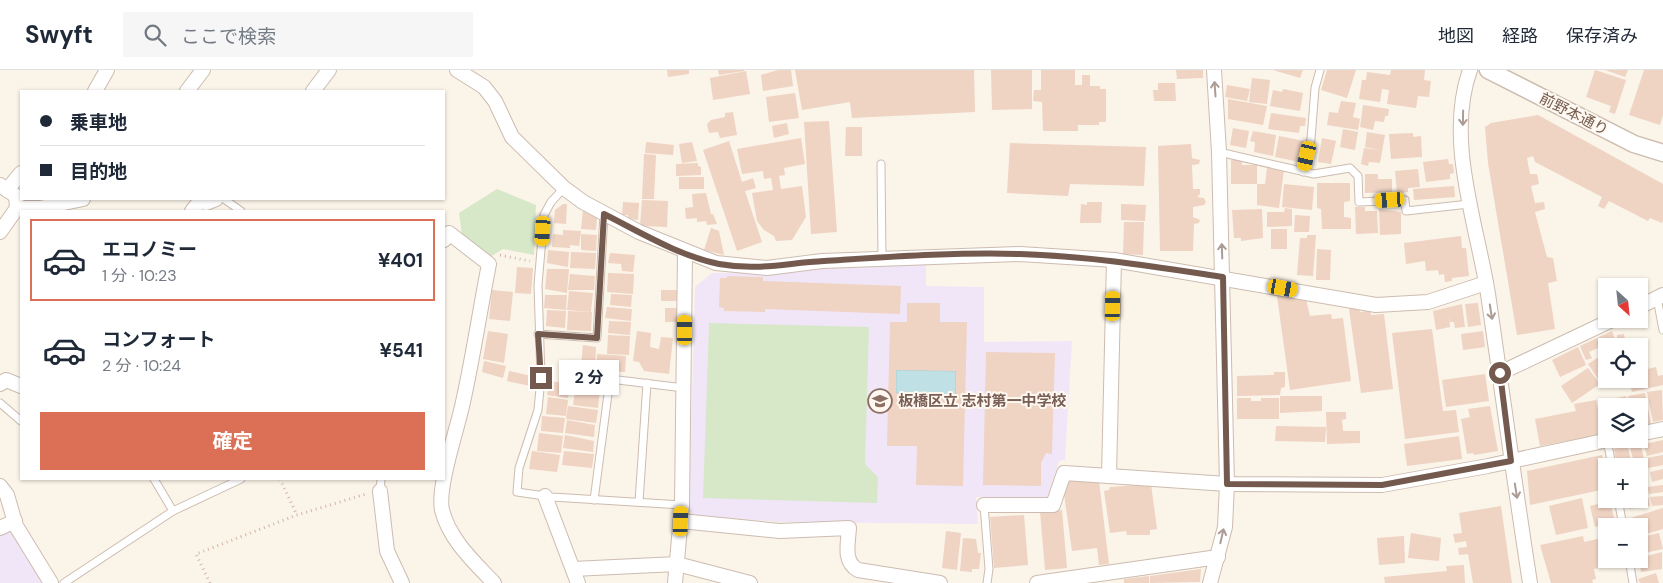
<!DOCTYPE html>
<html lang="ja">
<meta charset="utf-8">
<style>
body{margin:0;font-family:"DM Sans","Noto Sans JP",sans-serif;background:#f6f6f7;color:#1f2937;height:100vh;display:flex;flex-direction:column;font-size:19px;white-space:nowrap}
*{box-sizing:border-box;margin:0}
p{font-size:16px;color:#747a83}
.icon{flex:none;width:28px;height:28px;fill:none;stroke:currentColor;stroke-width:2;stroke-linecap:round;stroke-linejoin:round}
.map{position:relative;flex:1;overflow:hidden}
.drawer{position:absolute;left:20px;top:140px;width:425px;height:270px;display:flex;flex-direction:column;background:#fff;border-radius:0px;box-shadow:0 1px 4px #0004}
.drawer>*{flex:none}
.banner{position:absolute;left:20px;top:20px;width:425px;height:110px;border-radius:0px;box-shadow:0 1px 4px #0004;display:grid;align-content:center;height:110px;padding:0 20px;background:#fff}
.needle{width:32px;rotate:153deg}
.tools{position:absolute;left:1598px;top:208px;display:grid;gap:10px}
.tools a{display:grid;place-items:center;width:50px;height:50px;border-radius:0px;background:#fff;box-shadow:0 1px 4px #0004;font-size:25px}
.end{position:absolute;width:22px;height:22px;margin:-11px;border:6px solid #745a4e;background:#fff;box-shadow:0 0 0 2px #fff}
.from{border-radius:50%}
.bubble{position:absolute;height:35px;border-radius:0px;background:#fff;box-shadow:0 1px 4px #0004;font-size:16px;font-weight:700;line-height:35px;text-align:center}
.car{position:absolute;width:15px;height:30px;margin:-15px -8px;border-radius:6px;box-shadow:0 0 4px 1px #0007;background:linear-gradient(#f5c518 24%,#345 0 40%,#f5c518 0 76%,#345 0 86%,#f5c518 0)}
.banner b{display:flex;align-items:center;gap:18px;height:48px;font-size:19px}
.banner b+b{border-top:1px solid #e0e1e3}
.banner i{width:12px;height:12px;background:#1f2937}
ul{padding:9px 0 0;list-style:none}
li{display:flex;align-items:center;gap:15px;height:82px;margin:0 10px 8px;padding:0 10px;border:2px solid transparent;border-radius:0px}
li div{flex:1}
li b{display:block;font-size:19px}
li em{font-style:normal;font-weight:700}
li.current{border-color:#dc7057}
li>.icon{width:45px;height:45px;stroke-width:1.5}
.action{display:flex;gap:10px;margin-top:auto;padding:10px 20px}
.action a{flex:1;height:58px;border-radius:0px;background:#dc7057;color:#fff;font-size:20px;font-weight:700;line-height:58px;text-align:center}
header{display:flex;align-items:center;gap:30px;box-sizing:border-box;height:70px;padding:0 25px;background:#fff;border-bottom:1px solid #e0e1e3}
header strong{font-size:24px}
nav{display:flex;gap:28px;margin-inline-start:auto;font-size:18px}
.search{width:350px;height:45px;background:#f6f6f7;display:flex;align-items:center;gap:12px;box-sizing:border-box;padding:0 18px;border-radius:0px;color:#747a83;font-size:19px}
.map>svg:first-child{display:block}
</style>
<header>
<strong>Swyft</strong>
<div class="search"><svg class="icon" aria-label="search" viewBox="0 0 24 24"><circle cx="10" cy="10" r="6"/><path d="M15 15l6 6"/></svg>ここで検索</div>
<nav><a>地図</a><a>経路</a><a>保存済み</a></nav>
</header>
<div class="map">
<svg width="1663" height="513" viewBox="0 0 1663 513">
<rect width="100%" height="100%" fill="#fbf4e9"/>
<g fill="#f1e6f8">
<path d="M875 193H926V216L984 217V272L1072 271 1065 390 1059 391 1048 427H976L978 454 781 452 693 445 689 441 695 217 712 203 775 202Z"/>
<path d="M9 458 46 513H0V464Z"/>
</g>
<g fill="#d7e8c8">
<path d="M497 119 536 135 534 185 503 179 490 187 462 165 459 143Z"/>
<path d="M709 253 869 257 865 394 878 407 877 433 703 428Z"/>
</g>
<path fill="#bfe0e4" stroke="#a6cfd5" d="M896 300 956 301V325L896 323Z"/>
<g fill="#efd3c3" fill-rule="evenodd">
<path d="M667 0H689V4L668 7Z"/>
<path d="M718 0H744V1L719 5Z"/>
<path d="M778 0H791L793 16 763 21 761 5Z"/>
<path d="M795 0H974L975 42 852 48 850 32 802 40Z"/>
<path d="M991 0H1032V39L992 40Z"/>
<path d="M1041 0H1075V15H1082V5H1090V16H1100V19H1106V52H1099V55H1078V61H1043L1042 32 1033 31 1034 20H1041Z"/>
<path d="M1176 0H1203V8L1177 9Z"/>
<path d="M1273 0H1303L1300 8Z"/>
<path d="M1327 0H1356L1347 28 1321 20Z"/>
<path d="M1391 0H1425L1424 10 1431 11 1429 27 1418 26 1416 38 1387 34 1389 20 1382 19 1380 32 1359 29 1362 10H1366L1367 2 1390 5Z"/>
<path d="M1595 0 1626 10 1615 44 1609 42 1611 36 1586 27Z"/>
<path d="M1605 0H1628L1625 7Z"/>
<path d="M1644 0H1663V45L1660 55 1629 45Z"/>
<path d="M746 1 750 24 713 30 710 8Z"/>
<path d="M1252 8 1270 10 1267 34 1249 32Z"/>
<path d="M1158 13H1175L1176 31H1154L1153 20H1158Z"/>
<path d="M1227 15 1250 19 1247 31 1225 27Z"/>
<path d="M1283 19 1303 23 1300 41 1270 36 1273 20 1282 22Z"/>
<path d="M795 23 799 48 769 52 766 27Z"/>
<path d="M1228 29 1267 36 1263 55 1228 49Z"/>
<path d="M1341 31 1356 33 1353 47 1360 49 1358 60 1327 55 1329 42 1338 43Z"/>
<path d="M1363 35 1389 39 1388 46H1385L1384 52 1375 51 1373 60 1360 57Z"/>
<path d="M733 42 737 65 720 68 718 62 709 63 707 54 711 50 725 47V43Z"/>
<path d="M1271 43 1306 48 1305 56H1300L1299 63 1268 59Z"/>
<path d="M1538 45 1663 114V150L1662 153 1650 148 1648 151 1609 131 1604 139 1598 136 1602 127 1535 92 1533 86 1527 88 1530 104H1537L1539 114 1531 116 1535 133 1544 132 1545 139 1535 142 1547 187 1553 188 1557 211 1548 213 1555 259 1517 265 1488 93 1485 57 1491 53Z"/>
<path d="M829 51 837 162 811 164 804 52Z"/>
<path d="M787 53 789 64 774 68 772 56Z"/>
<path d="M846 57H862V86H845Z"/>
<path d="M1233 58 1249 61 1246 78 1230 75Z"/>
<path d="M1343 59 1358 62 1355 80 1340 77Z"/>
<path d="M1253 61 1276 65 1273 86 1254 82 1255 72 1250 71Z"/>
<path d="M1367 62 1385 65 1380 93 1369 92 1368 96 1361 94 1364 78 1380 80 1365 77Z"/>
<path d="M1413 63V67L1421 66 1422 87 1391 89 1389 64Z"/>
<path d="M1279 66 1304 71 1300 92 1275 87Z"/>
<path d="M801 68 805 94 784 98 785 105 779 106 781 119 802 116 806 147 792 170 776 171 774 166 764 160 757 151 752 123 773 120 771 108 764 109 763 101 742 104 737 79Z"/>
<path d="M1322 68 1336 71 1331 94 1318 92Z"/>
<path d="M729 71 742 112 753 108 756 118 745 121 762 172 737 181 703 80Z"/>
<path d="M646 72 674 75 673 85 645 83Z"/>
<path d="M692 72 697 91 682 93 679 74Z"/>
<path d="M1010 73 1146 77 1144 116 1070 114 1068 126 1007 123Z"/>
<path d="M1191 74 1192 88 1200 90 1199 94 1192 95 1193 119H1200V124L1197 127 1204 128 1206 132 1204 135 1193 137V147L1200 150 1199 153 1194 154 1193 181H1160L1158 76Z"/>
<path d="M644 84 656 85 654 129H642Z"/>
<path d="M1448 89 1449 94H1453L1454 103 1450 104V109L1426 112 1423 92Z"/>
<path d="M1231 90H1242V95H1257V114H1231Z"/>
<path d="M698 93V96L701 97V105L676 106V94Z"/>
<path d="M1267 98 1284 100 1279 138 1257 135V114H1265Z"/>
<path d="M1418 99 1420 117 1408 118V122L1397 123 1395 101Z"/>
<path d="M1365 104H1378V109H1392V122L1365 123Z"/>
<rect x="679" y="107" width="25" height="12"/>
<path d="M1317 113H1350V131L1344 132V147L1351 148V159H1322L1321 139 1317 138Z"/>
<path d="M1284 114 1314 117 1312 140 1282 137Z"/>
<path d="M1454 116 1455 127 1414 130 1413 119Z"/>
<path d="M706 123 711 144H713L717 154 707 155 706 151 697 152V148L686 149 685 138 693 137 692 124Z"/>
<path d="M642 130 668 131 667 157 640 156Z"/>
<path d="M623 132 639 133 638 150 628 149V145H622Z"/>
<path d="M1087 132H1102L1101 153H1080L1081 134 1087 135Z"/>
<path d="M563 134H567L566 154 554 153 555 140Z"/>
<path d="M1121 134 1146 135 1145 151 1121 150Z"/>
<path d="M1355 137H1365V141H1377L1378 163 1356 164Z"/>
<path d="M1285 138 1292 139V156L1267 157V142H1284Z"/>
<path d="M1262 139 1263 168 1241 171V168H1234L1232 140Z"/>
<path d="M1379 139 1401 142V164L1380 165Z"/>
<path d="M583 141 597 148 596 160 581 159Z"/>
<path d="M1295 145 1310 146 1309 162H1294Z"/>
<path d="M1124 152H1144L1143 185 1123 184Z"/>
<path d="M711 158 719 161 724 185 704 180Z"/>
<rect x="1271" y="159" width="16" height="20"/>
<path d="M563 160 581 161 579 176 570 175V178L552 177 553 164 563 165Z"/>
<path d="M581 164 597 165 596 181 581 180Z"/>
<path d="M1307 165H1316L1313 206 1297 205 1300 168H1307Z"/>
<path d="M1461 166 1462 178H1466L1469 206 1452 208V211L1445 212 1444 204 1439 205 1438 200 1426 201 1425 191 1406 194 1404 173Z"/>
<path d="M1317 179 1331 180 1330 210H1316Z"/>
<path d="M548 180 569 182 568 197 547 193Z"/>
<path d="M571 182 596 183 595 199 570 198Z"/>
<path d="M610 183 635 185 633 202 622 201 621 194 608 193Z"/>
<path d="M517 197 533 198 531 224 515 223Z"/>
<path d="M547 199H569L567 223 545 219Z"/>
<path d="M608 203 634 204 633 224 607 222Z"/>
<path d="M570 204 595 206 594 220H568Z"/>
<path d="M727 206 763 207V211L901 216 900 244 765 239V242L724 241V238L719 237 720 208H727Z"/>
<path d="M492 220 513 222 510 251 489 249Z"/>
<path d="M661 220H677L678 231H661Z"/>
<path d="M569 221 593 223 591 242 567 240Z"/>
<path d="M611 224 632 225 631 237 610 235Z"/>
<path d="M545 225H567L566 240 544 238Z"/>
<path d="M1277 226 1306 229 1310 246 1331 244 1332 249 1343 248 1351 311 1290 320Z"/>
<path d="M907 233H940V252H967L963 416 916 415 917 376H887L890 252H907ZM896 300 956 301V325L896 323Z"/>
<path d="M1478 233 1481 255 1468 257 1465 234Z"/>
<path d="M1462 234 1465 257 1455 258 1454 252H1450L1449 243 1450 257 1436 260 1433 241Z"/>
<path d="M607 237 632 239 631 251 605 248Z"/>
<rect x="665" y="238" width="13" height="14"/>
<path d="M1359 238 1360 242 1370 241 1371 245 1384 244 1393 319 1361 323 1349 239Z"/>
<path d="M547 240 566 241 565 258 546 256Z"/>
<path d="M568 241 592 242 591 261 567 260Z"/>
<path d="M609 251 631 252 630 265 608 263Z"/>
<path d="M1432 259 1443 341 1456 340 1459 362 1405 369 1392 263Z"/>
<path d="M488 261 508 264 504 293 483 289Z"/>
<path d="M637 261 651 263 650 277 659 279 661 267 673 268 669 304 644 301 639 292 633 291Z"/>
<path d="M1483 261 1485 277 1463 280 1461 264Z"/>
<path d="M1612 261 1615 269 1609 272 1610 276 1604 279 1602 276 1589 282 1592 288 1586 290 1580 276Z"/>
<path d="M1624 264 1626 276H1614L1612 271 1617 270V265Z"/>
<path d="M608 265 630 266 629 285 607 284Z"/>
<path d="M583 275 596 277 595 297 581 295Z"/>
<path d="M1578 277 1586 295 1560 307 1552 290Z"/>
<path d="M986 282 1055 283 1052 384 1046 383 1041 393V416L983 415Z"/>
<path d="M1606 282V304L1598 309 1588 294Z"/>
<path d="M597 284 626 286 625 302 599 301 596 297Z"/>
<path d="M484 291 506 296 503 308 482 302Z"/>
<path d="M1656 297 1658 306 1663 305V315L1632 322 1629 309H1639V301Z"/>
<path d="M1588 298 1600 314 1572 333 1561 316Z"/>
<path d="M576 300 605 304 604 317 574 313Z"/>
<path d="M509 301 532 306 530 316 507 311Z"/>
<path d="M1274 302H1285V317L1281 318 1280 325 1237 326V306L1274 305Z"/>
<path d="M1485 304 1489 331 1446 337 1442 310Z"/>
<path d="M549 311 571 314 568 328 547 325Z"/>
<path d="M576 314 600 318 598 338 573 335Z"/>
<path d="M1662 320 1663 350 1653 352 1647 322Z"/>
<path d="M1645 323 1651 354 1639 356V336H1630L1628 326Z"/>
<path d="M1280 326H1322V341L1280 343Z"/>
<path d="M1626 326 1628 336H1608L1607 330Z"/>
<path d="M548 327 568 330 566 346 546 344Z"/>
<path d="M1237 328H1251V331H1261V328H1279V349H1237Z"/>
<path d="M1596 330 1603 364 1540 376 1535 349 1576 341 1574 334Z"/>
<path d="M568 336 598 340 596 353 566 349Z"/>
<path d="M1490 336 1498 381 1474 385 1473 383 1467 384 1461 349 1470 347 1468 339Z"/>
<path d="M1326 342H1346V349L1342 350 1343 361H1360V373L1327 374Z"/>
<path d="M542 346 565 348 563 363 541 361Z"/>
<path d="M567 350 595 355 594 367 565 363Z"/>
<path d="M1276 356 1326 357 1325 372 1275 371Z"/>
<path d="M539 363 563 366 561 383 537 381Z"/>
<path d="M565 365 594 371 593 382 563 378Z"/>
<path d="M1459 366 1462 389 1407 396 1404 374Z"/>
<path d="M1663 370V382L1647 386 1644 374Z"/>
<path d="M1641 375 1645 395 1635 396 1630 378Z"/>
<path d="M1628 376 1631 393 1617 396 1614 379Z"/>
<path d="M532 381 560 385 557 402 529 399Z"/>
<path d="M564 381 594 384 592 398 562 395Z"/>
<path d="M1602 385 1606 419 1530 435 1527 401Z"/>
<path d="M1663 385V395L1648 398 1646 388Z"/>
<path d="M1663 399V409L1652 412 1650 402Z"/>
<path d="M1645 400 1648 411 1639 413V402Z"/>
<path d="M1068 409 1099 411 1109 494 1099 495 1097 478 1072 481 1063 417 1068 416Z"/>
<path d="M1151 414 1157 459 1150 460V465H1127L1126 461 1110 463 1104 421 1109 420 1110 417Z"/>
<path d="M1663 415V422L1649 424 1647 417Z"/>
<path d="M1663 426V435L1652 436 1650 427Z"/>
<path d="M1582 428 1588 458 1556 465 1549 436Z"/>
<path d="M1649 428 1650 436 1629 439 1628 431Z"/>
<path d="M1610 431 1615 452 1595 457 1590 436Z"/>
<path d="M1501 436 1512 513H1473L1468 484 1459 485 1458 478 1467 477 1466 471 1455 473 1453 464 1462 463 1459 443Z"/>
<path d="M1663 438V459L1639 466V456H1629L1627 449Z"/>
<path d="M1062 440 1067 498 1045 500 1040 442Z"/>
<path d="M1024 445 1028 495 994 498 990 447Z"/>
<path d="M946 461 961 463 957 500 942 498Z"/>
<path d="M1411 463 1441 468 1439 491 1408 488Z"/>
<path d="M1659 463 1663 479 1639 484V470L1642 469V467Z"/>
<path d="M1404 466 1405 493 1379 495 1377 468Z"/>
<path d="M1583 466 1584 472 1606 467 1605 478 1607 490 1604 491 1605 497 1594 499 1596 509 1592 510 1593 513H1551L1540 475Z"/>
<path d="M963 468 976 469 978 483H981L979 499H972V502L960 501Z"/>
<path d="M1662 482V499L1641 502 1639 491 1643 487Z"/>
<path d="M1464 495 1465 513H1385L1384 507 1447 501 1446 496Z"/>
<path d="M1201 499 1200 512 1150 513V506Z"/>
<path d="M1656 503 1659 513H1640L1638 509Z"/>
<path d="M1149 506V513H1124V509Z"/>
</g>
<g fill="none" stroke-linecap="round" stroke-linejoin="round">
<g stroke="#cdbcb0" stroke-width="9">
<g id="service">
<path d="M1219 82 1314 104 1350 98 1358 106 1359 132 1405 130 1406 141 1469 134"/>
<path d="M881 94 882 188"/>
<path d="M1303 102 1311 69 1315 18 1320 0"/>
<path d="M564 118 551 132 544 145 538 215 541 308 538 340 519 398 517 422 552 427 682 435"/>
<path d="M224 129 241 141"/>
<path d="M1657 228 1663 260"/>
<path d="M538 264 597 268 604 144"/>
<path d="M0 333 21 351"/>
<path d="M1607 370 1612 396"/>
<path d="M154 409 173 441"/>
<path d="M380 421 381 409"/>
<path d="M1618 429 1623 456"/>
<path d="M594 430 610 309 684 318"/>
<path d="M639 432 647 313"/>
<path d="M984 435 989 499 987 513"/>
<path d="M1629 489 1633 513"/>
<path d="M64 513 173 441 241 409"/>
</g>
</g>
<g stroke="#cdbcb0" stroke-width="16">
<g id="minor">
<path d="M457 0 484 17 495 31 512 67 564 118 583 132 639 162 716 193 767 198 822 191 1020 184 1114 190 1376 235 1428 232 1486 213"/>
<path d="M1470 0C1445 70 1477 154 1488 224 1502 320 1515 417 1530 513"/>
<path d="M95 21 107 0"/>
<path d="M187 21 203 0"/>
<path d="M313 21 329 0"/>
<path d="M0 115 16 126 17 138 0 162"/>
<path d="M7 120 21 103"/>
<path d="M17 138H40L83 129"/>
<path d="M192 141 200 131 206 133 216 129"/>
<path d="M444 170 449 163 489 194C480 240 473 287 463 332 458 357 437 417 442 440 449 469 474 492 494 513"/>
<path d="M1639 237 1663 225"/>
<path d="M1500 303 1614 249"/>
<path d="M0 314 6 310 21 316"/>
<path d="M1639 364 1663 359"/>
<path d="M1109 406 1227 414 1382 415 1488 396 1613 369"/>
<path d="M0 416 7 425 16 456 51 513"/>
<path d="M380 421 387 481 402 513"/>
<path d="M545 426 578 513"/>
<path d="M984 435H1053L1064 403 1109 406 1114 190"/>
<path d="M681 451 780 461 849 458C848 474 843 492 858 500L940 513"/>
<path d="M0 458 15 451"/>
<path d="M573 499 677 494 750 513"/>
<path d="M675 513 682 435 685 182"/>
<path d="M1037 513 1218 487"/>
<path d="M1210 513 1225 457 1227 414 1219 82 1214 0"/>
</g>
</g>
<g stroke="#cdbcb0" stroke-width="19">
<path id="tertiary" d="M1488 0 1634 74 1663 83"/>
</g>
<g stroke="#d4b6a6" stroke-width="3" stroke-dasharray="1 4" stroke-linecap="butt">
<path d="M500 185 530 191"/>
<path d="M280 409 297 445"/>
<path d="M210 513 196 484 297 445 366 424"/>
</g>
<use href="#service" stroke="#fff" stroke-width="7"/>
<use href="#minor" stroke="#fff" stroke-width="14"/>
<use href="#tertiary" stroke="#fff" stroke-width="16"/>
</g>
<defs><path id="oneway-shaft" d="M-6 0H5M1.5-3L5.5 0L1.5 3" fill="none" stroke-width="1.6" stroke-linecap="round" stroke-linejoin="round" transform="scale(1.25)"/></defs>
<g stroke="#ac9c95">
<use href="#oneway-shaft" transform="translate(1215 19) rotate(-94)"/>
<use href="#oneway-shaft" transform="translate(1463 48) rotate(91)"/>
<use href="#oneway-shaft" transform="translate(1222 181) rotate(-92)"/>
<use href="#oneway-shaft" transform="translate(1491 242) rotate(81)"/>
<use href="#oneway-shaft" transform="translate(1516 421) rotate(81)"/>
<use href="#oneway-shaft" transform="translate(1222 466) rotate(-77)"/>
</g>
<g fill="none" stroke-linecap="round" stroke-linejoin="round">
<path stroke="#745a4e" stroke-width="6" d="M541 308 538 264 597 268 604 144C640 162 679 186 719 194 758 201 786 193 824 191 888 187 956 182 1020 184 1089 186 1156 197 1223 207L1227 414 1382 415 1511 391 1500 303"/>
</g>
<defs>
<g id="school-ring" transform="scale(1.25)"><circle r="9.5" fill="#fef8f0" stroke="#8d6e63" stroke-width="1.5"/><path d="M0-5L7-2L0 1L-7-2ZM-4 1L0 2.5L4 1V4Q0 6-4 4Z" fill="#8d6e63"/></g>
</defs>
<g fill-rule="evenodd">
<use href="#school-ring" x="880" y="331"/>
</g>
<g text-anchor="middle" stroke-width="4" stroke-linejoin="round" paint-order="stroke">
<g font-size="15" fill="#745a4e" stroke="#fef8f0">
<text transform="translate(1574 44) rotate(27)" y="5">前野本通り</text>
</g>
<g font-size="15" font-weight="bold" fill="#785e54" stroke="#fef8f0" text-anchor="start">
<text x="898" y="336">板橋区立 志村第一中学校</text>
</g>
</g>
</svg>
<div class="tools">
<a><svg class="needle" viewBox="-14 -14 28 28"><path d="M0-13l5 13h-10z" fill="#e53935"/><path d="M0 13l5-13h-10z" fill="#747a83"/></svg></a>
<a><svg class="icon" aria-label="locate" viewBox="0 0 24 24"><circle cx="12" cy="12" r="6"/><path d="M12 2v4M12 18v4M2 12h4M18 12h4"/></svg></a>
<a><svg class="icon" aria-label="layers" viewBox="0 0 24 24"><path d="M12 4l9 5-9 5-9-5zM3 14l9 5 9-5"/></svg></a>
<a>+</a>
<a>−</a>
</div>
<i class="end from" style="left:1500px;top:303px"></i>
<i class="end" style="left:541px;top:308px"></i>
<div class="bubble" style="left:559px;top:290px;width:60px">2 分</div>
<i class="car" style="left:1307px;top:86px;rotate:193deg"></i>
<i class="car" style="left:1390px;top:130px;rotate:267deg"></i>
<i class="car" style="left:543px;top:161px;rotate:184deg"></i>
<i class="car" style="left:1283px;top:218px;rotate:100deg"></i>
<i class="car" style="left:1113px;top:236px;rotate:1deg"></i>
<i class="car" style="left:685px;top:260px;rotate:0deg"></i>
<i class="car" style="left:681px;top:451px;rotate:2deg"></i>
<div class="banner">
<b><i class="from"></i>乗車地</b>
<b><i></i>目的地</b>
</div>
<section class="drawer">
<ul>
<li class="current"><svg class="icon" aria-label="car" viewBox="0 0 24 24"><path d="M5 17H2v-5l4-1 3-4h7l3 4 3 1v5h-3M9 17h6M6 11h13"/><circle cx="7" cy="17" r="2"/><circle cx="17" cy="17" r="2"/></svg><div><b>エコノミー</b><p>1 分 · 10:23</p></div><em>¥401</em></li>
<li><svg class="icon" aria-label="car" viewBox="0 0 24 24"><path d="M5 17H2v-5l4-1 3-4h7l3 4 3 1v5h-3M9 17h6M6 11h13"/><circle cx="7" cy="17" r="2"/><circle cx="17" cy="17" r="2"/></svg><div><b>コンフォート</b><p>2 分 · 10:24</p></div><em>¥541</em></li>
</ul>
<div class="action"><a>確定</a></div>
</section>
</div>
